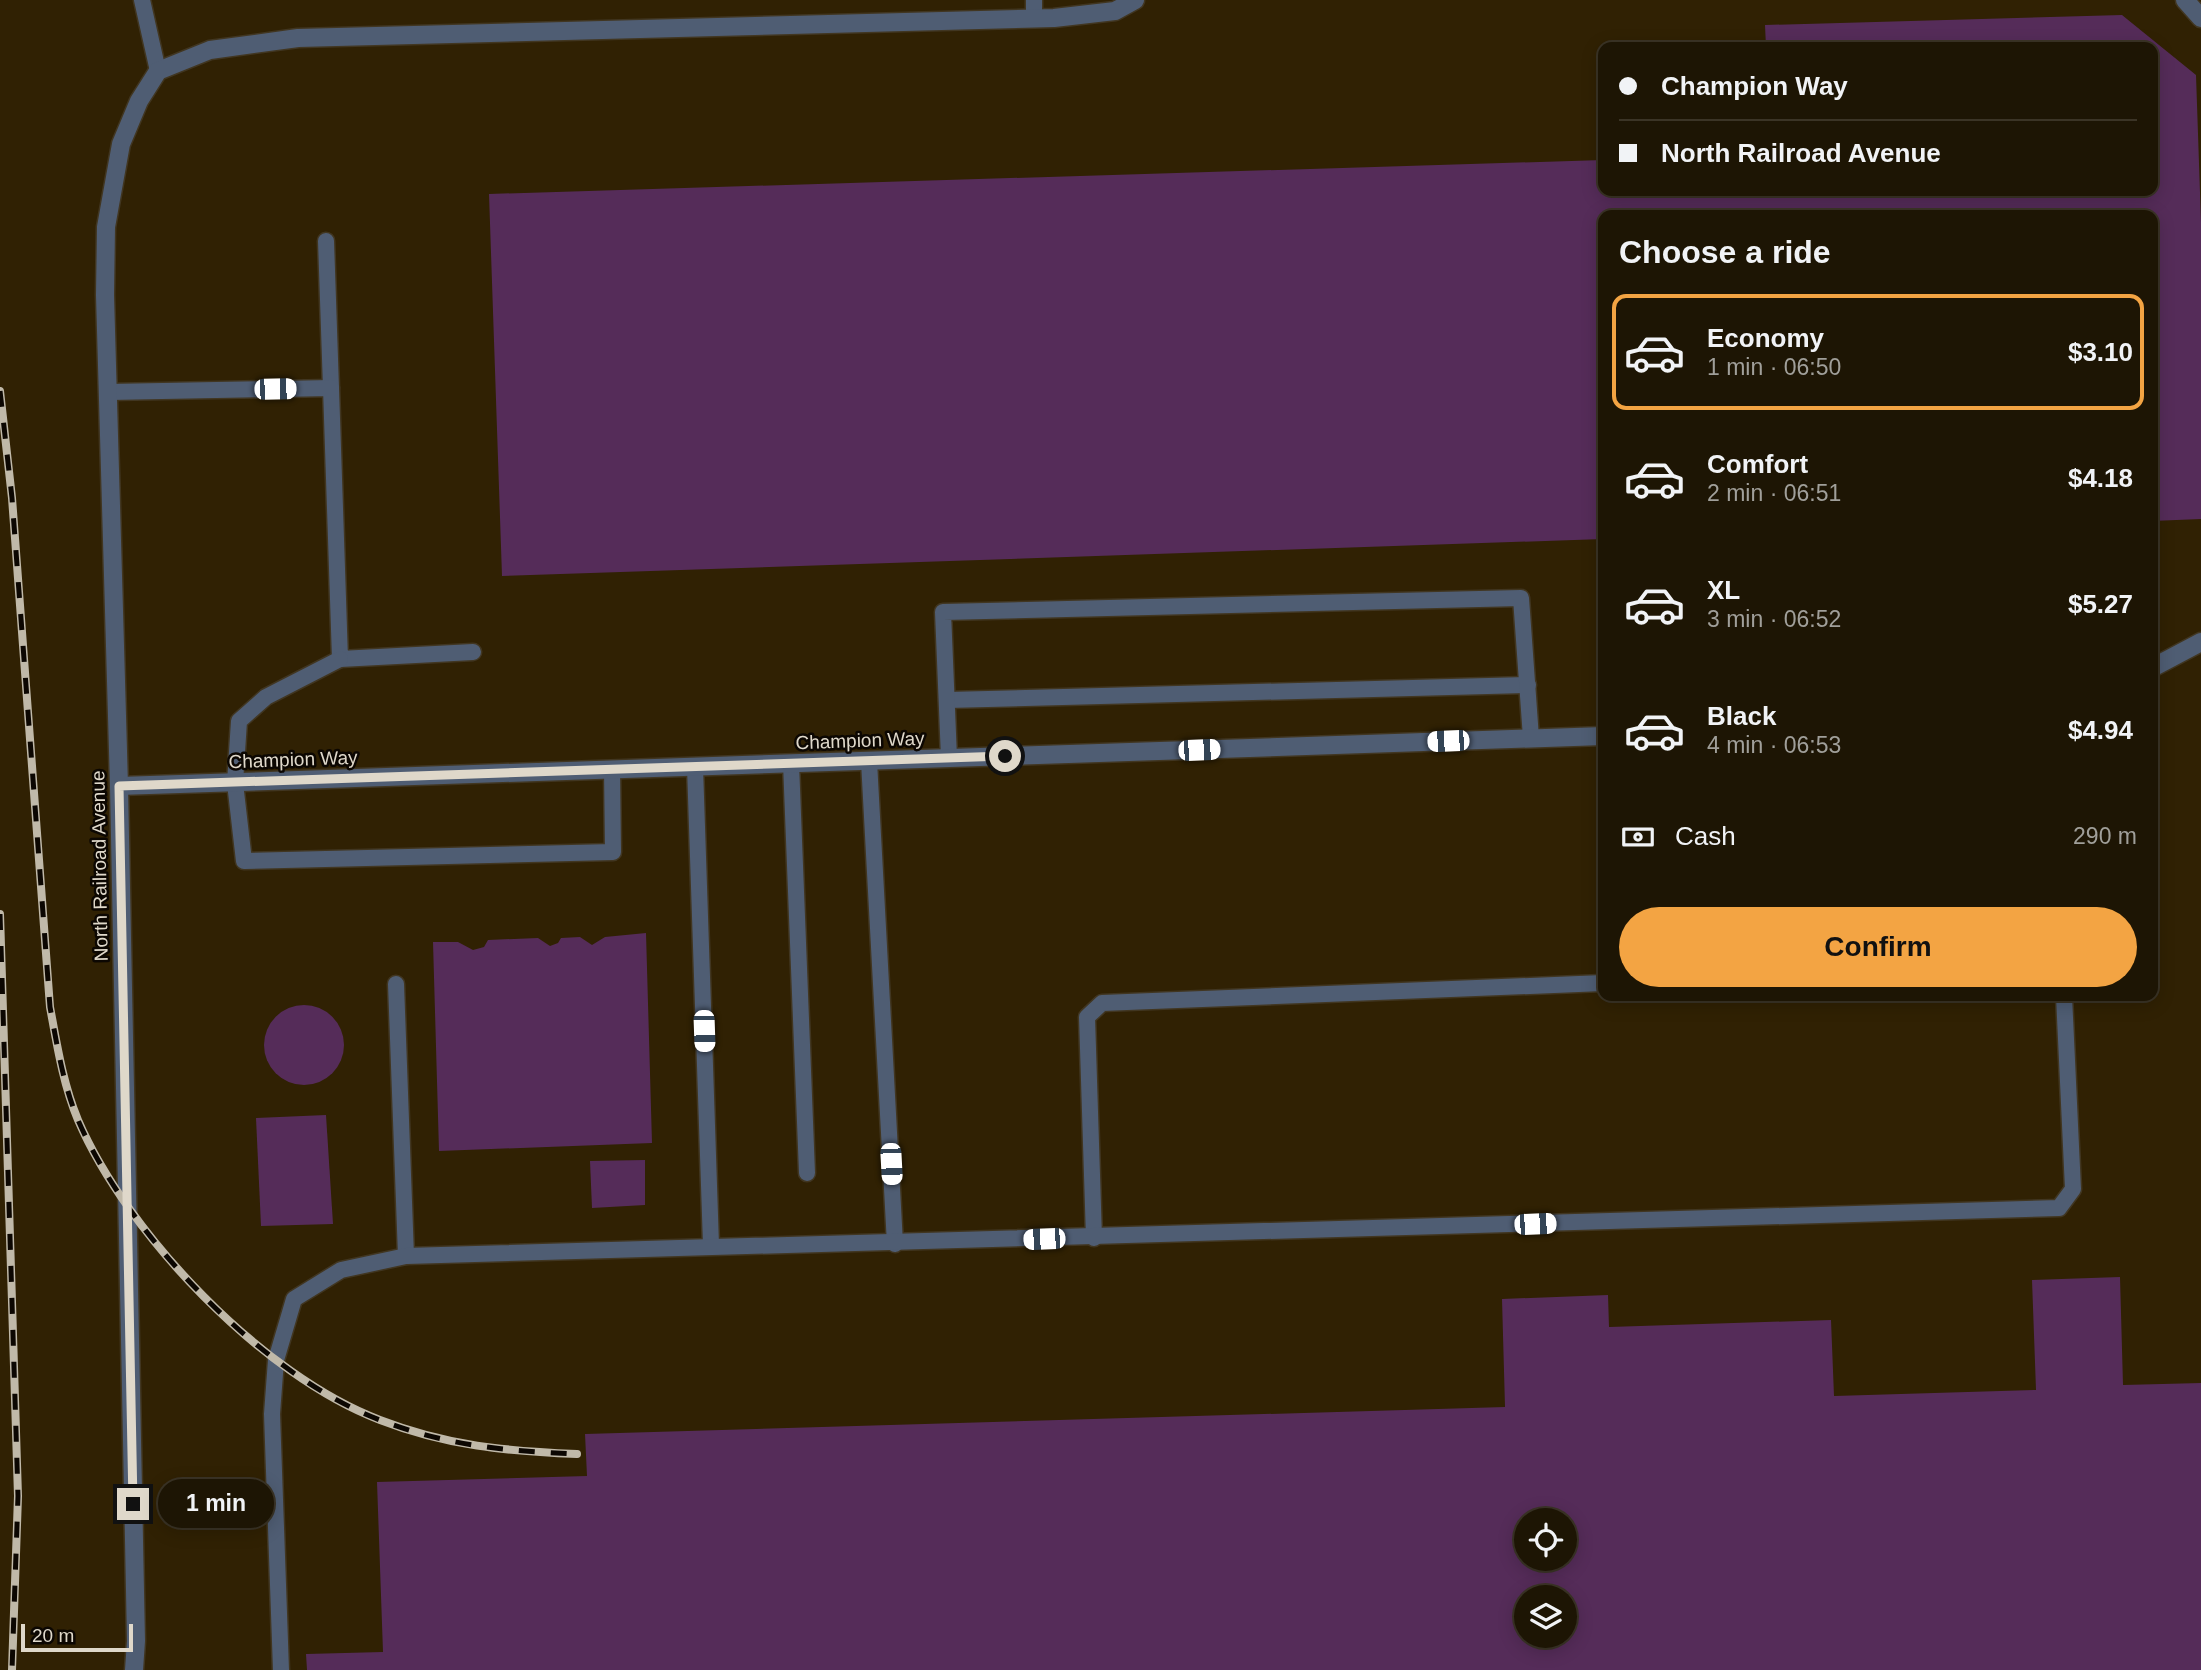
<!DOCTYPE html>
<meta charset="utf-8">
<style>
body{margin:0;font-family:Arial,sans-serif;background:#251e0e;color:#f1f3f6;height:100vh;display:flex;flex-direction:column;font-size:26px;white-space:nowrap}
*{box-sizing:border-box;margin:0}
p{font-size:23px;color:#a09f9a}
.icon{flex:none;width:38px;height:38px;fill:none;stroke:currentColor;stroke-width:2;stroke-linecap:round;stroke-linejoin:round}
.map{position:relative;flex:1;overflow:hidden}
.details{position:absolute;left:1598px;top:210px;width:560px;height:791px;display:flex;flex-direction:column;background:#1d1504;border-radius:14px;box-shadow:0 4px 18px #0003,0 0 0 2px #3b3426}
.details>*{flex:none}
.banner{position:absolute;left:1598px;top:42px;width:560px;height:154px;border-radius:14px;box-shadow:0 4px 18px #0003,0 0 0 2px #3b3426;display:grid;align-content:center;height:154px;padding:0 21px;background:#1d1504}
.fabs{position:absolute;left:1514px;top:1508px;display:grid;gap:14px}
.fabs a{display:grid;place-items:center;width:63px;height:63px;border-radius:50%;background:#1d1504;box-shadow:0 4px 18px #0003,0 0 0 2px #3b3426;font-size:35px}
.scale{position:absolute;left:21px;bottom:18px;width:112px;box-sizing:border-box;padding-left:7px;border:4px solid #dfd8ca;border-top:0;font-size:19px;line-height:24px;white-space:nowrap;color:#dfd8ca;-webkit-text-stroke:5px #0c0702;paint-order:stroke}
.end{position:absolute;width:32px;height:32px;margin:-16px;border:9px solid #dfd8ca;background:#111;box-shadow:0 0 0 4px #111}
.from{border-radius:50%}
.bubble{position:absolute;height:49px;border-radius:24px;background:#1d1504;box-shadow:0 4px 18px #0003,0 0 0 2px #3b3426;font-size:23px;font-weight:800;line-height:49px;text-align:center}
.car{position:absolute;width:21px;height:42px;margin:-21px -10px;border-radius:9px;box-shadow:0 0 5px 2px #0007;background:linear-gradient(#fff 24%,#345 0 40%,#fff 0 76%,#345 0 86%,#fff 0)}
.banner b{display:flex;align-items:center;gap:24px;height:66px;font-size:26px}
.banner b+b{border-top:2px solid #3b3426}
.banner i{width:18px;height:18px;background:#f1f3f6}
ul{padding:0;list-style:none}
li{display:flex;align-items:center;gap:21px;height:116px;margin:0 14px 10px;padding:0 7px;border:4px solid transparent;border-radius:14px}
li div{flex:1}
li b{display:block;font-size:26px}
li em{font-style:normal;font-weight:800}
li.on{border-color:#f3a443}
li>.icon{width:63px;height:63px;stroke-width:1.5}
h2{padding:0 21px;font-size:32px;line-height:84px}
.pay{display:flex;align-items:center;gap:18px;height:77px;padding:0 21px;font-size:26px}
.pay p{margin-inline-start:auto}
.primary-button{display:flex;gap:14px;margin-top:auto;padding:14px 21px}
.primary-button a{flex:1;height:80px;border-radius:42px;background:#f3a443;color:#111;font-size:28px;font-weight:800;line-height:80px;text-align:center}
.map>svg:first-child{display:block}
</style>
<div class="map">
<svg width="2201" height="1670" viewBox="0 0 2201 1670">
<rect width="100%" height="100%" fill="#271c06"/>
<path fill="#302103" fill-rule="evenodd" d="M0 0H2201V1670H0ZM1603 47H2152V191H1603ZM1603 215H2152V996H1603ZM1526 1521H1564V1559H1526ZM1526 1598H1564V1636H1526Z"/>
<g fill="#552c59" fill-rule="evenodd">
<path d="M2122 15 2196 75 2201 222V519L2152 521V215H1603V539L502 576 489 194 1603 160V191H2152V47H1766L1765 25Z"/>
<path d="M646 933 652 1143 439 1151 433 942H458L473 950 484 947 488 940 538 938 550 946 558 943 561 938 580 937 592 945 605 937Z"/>
<circle cx="304" cy="1045" r="40"/>
<path d="M326 1115 333 1224 261 1226 256 1118Z"/>
<path d="M645 1160V1205L592 1208 590 1161Z"/>
<path d="M2120 1277 2123 1385 2201 1383V1670H307L306 1654 383 1652 377 1482 587 1476 585 1434 1505 1407 1502 1299 1608 1295 1609 1327 1831 1320 1834 1396 2036 1390 2032 1280ZM1526 1521H1564V1559H1526ZM1526 1598H1564V1636H1526Z"/>
</g>
<g fill="none" stroke-linecap="round" stroke-linejoin="round">
<g stroke="#413621" stroke-width="19">
<g id="lane">
<path d="M142 0 158 71"/>
<path d="M1034 0V19"/>
<path d="M326 241 331 388"/>
<path d="M109 392 331 388 340 659 473 652"/>
<path d="M340 659 266 697 239 721 235 783 244 861 613 852 612 769"/>
<path d="M947 700 1528 685"/>
<path d="M949 758 943 612 1521 598 1531 738"/>
<path d="M869 761 895 1244"/>
<path d="M791 763 807 1173"/>
<path d="M695 767 711 1245"/>
<path d="M396 984 406 1256"/>
<path d="M1094 1238 1087 1017 1102 1003 1603 983"/>
<path d="M281 1670 272 1414 276 1360 294 1299 341 1270 406 1256 2059 1208 2073 1189 2064 996"/>
</g>
</g>
<g stroke="#413621" stroke-width="21">
<g id="street">
<path d="M2185 0 2201 18"/>
<path d="M2152 668 2201 642"/>
<path d="M119 786 1603 736"/>
<path d="M134 1670 136 1641 119 786 105 295 106 227 121 144 139 101 158 71 210 50 298 38 1054 18 1115 11 1135 0"/>
</g>
</g>
<use href="#lane" stroke="#4f5d73" stroke-width="16"/>
<use href="#street" stroke="#4f5d73" stroke-width="18"/>
<g stroke="#c0b9a9" stroke-width="8">
<g id="rail">
<path d="M0 391 12 498 50 1007C57 1045 63 1084 78 1120 127 1234 263 1376 380 1420 447 1446 506 1451 577 1454"/>
<path d="M0 914 18 1496 12 1670"/>
</g>
</g>
<use href="#rail" stroke="#0c0702" stroke-width="5" stroke-dasharray="16" stroke-linecap="butt"/>
</g>
<g fill="none" stroke-linecap="round" stroke-linejoin="round">
<path stroke="#dfd8ca" stroke-width="9" d="M133 1504 119 786 1005 756"/>
</g>
<g text-anchor="middle" stroke-width="5" stroke-linejoin="round" paint-order="stroke">
<g font-size="19" fill="#dfd8ca" stroke="#0c0702">
<text transform="translate(860 740) rotate(-2)" y="7">Champion Way</text>
<text transform="translate(293 759) rotate(-2)" y="7">Champion Way</text>
<text transform="translate(99 866) rotate(-91)" y="7">North Railroad Avenue</text>
</g>
</g>
</svg>
<div class="fabs">
<a><svg class="icon" aria-label="locate" viewBox="0 0 24 24"><circle cx="12" cy="12" r="6"/><path d="M12 2v4M12 18v4M2 12h4M18 12h4"/></svg></a>
<a><svg class="icon" aria-label="layers" viewBox="0 0 24 24"><path d="M12 4l9 5-9 5-9-5zM3 14l9 5 9-5"/></svg></a>
</div>
<div class="scale">20 m</div>
<i class="end from" style="left:1005px;top:756px"></i>
<i class="end" style="left:133px;top:1504px"></i>
<div class="bubble" style="left:158px;top:1479px;width:116px">1 min</div>
<i class="car" style="left:275px;top:389px;rotate:89deg"></i>
<i class="car" style="left:1448px;top:741px;rotate:268deg"></i>
<i class="car" style="left:1199px;top:750px;rotate:88deg"></i>
<i class="car" style="left:704px;top:1031px;rotate:178deg"></i>
<i class="car" style="left:891px;top:1164px;rotate:177deg"></i>
<i class="car" style="left:1535px;top:1224px;rotate:88deg"></i>
<i class="car" style="left:1044px;top:1239px;rotate:268deg"></i>
<div class="banner">
<b><i class="from"></i>Champion Way</b>
<b><i></i>North Railroad Avenue</b>
</div>
<section class="details">
<h2>Choose a ride</h2>
<ul>
<li class="on"><svg class="icon" aria-label="car" viewBox="0 0 24 24"><path d="M5 17H2v-5l4-1 3-4h7l3 4 3 1v5h-3M9 17h6M6 11h13"/><circle cx="7" cy="17" r="2"/><circle cx="17" cy="17" r="2"/></svg><div><b>Economy</b><p>1 min · 06:50</p></div><em>$3.10</em></li>
<li><svg class="icon" aria-label="car" viewBox="0 0 24 24"><path d="M5 17H2v-5l4-1 3-4h7l3 4 3 1v5h-3M9 17h6M6 11h13"/><circle cx="7" cy="17" r="2"/><circle cx="17" cy="17" r="2"/></svg><div><b>Comfort</b><p>2 min · 06:51</p></div><em>$4.18</em></li>
<li><svg class="icon" aria-label="car" viewBox="0 0 24 24"><path d="M5 17H2v-5l4-1 3-4h7l3 4 3 1v5h-3M9 17h6M6 11h13"/><circle cx="7" cy="17" r="2"/><circle cx="17" cy="17" r="2"/></svg><div><b>XL</b><p>3 min · 06:52</p></div><em>$5.27</em></li>
<li><svg class="icon" aria-label="car" viewBox="0 0 24 24"><path d="M5 17H2v-5l4-1 3-4h7l3 4 3 1v5h-3M9 17h6M6 11h13"/><circle cx="7" cy="17" r="2"/><circle cx="17" cy="17" r="2"/></svg><div><b>Black</b><p>4 min · 06:53</p></div><em>$4.94</em></li>
</ul>
<div class="pay"><svg class="icon" aria-label="cash" viewBox="0 0 24 24"><path d="M3 7h18v10H3z"/><circle cx="12" cy="12" r="2"/></svg>Cash<p>290 m</p></div>
<div class="primary-button"><a>Confirm</a></div>
</section>
</div>
